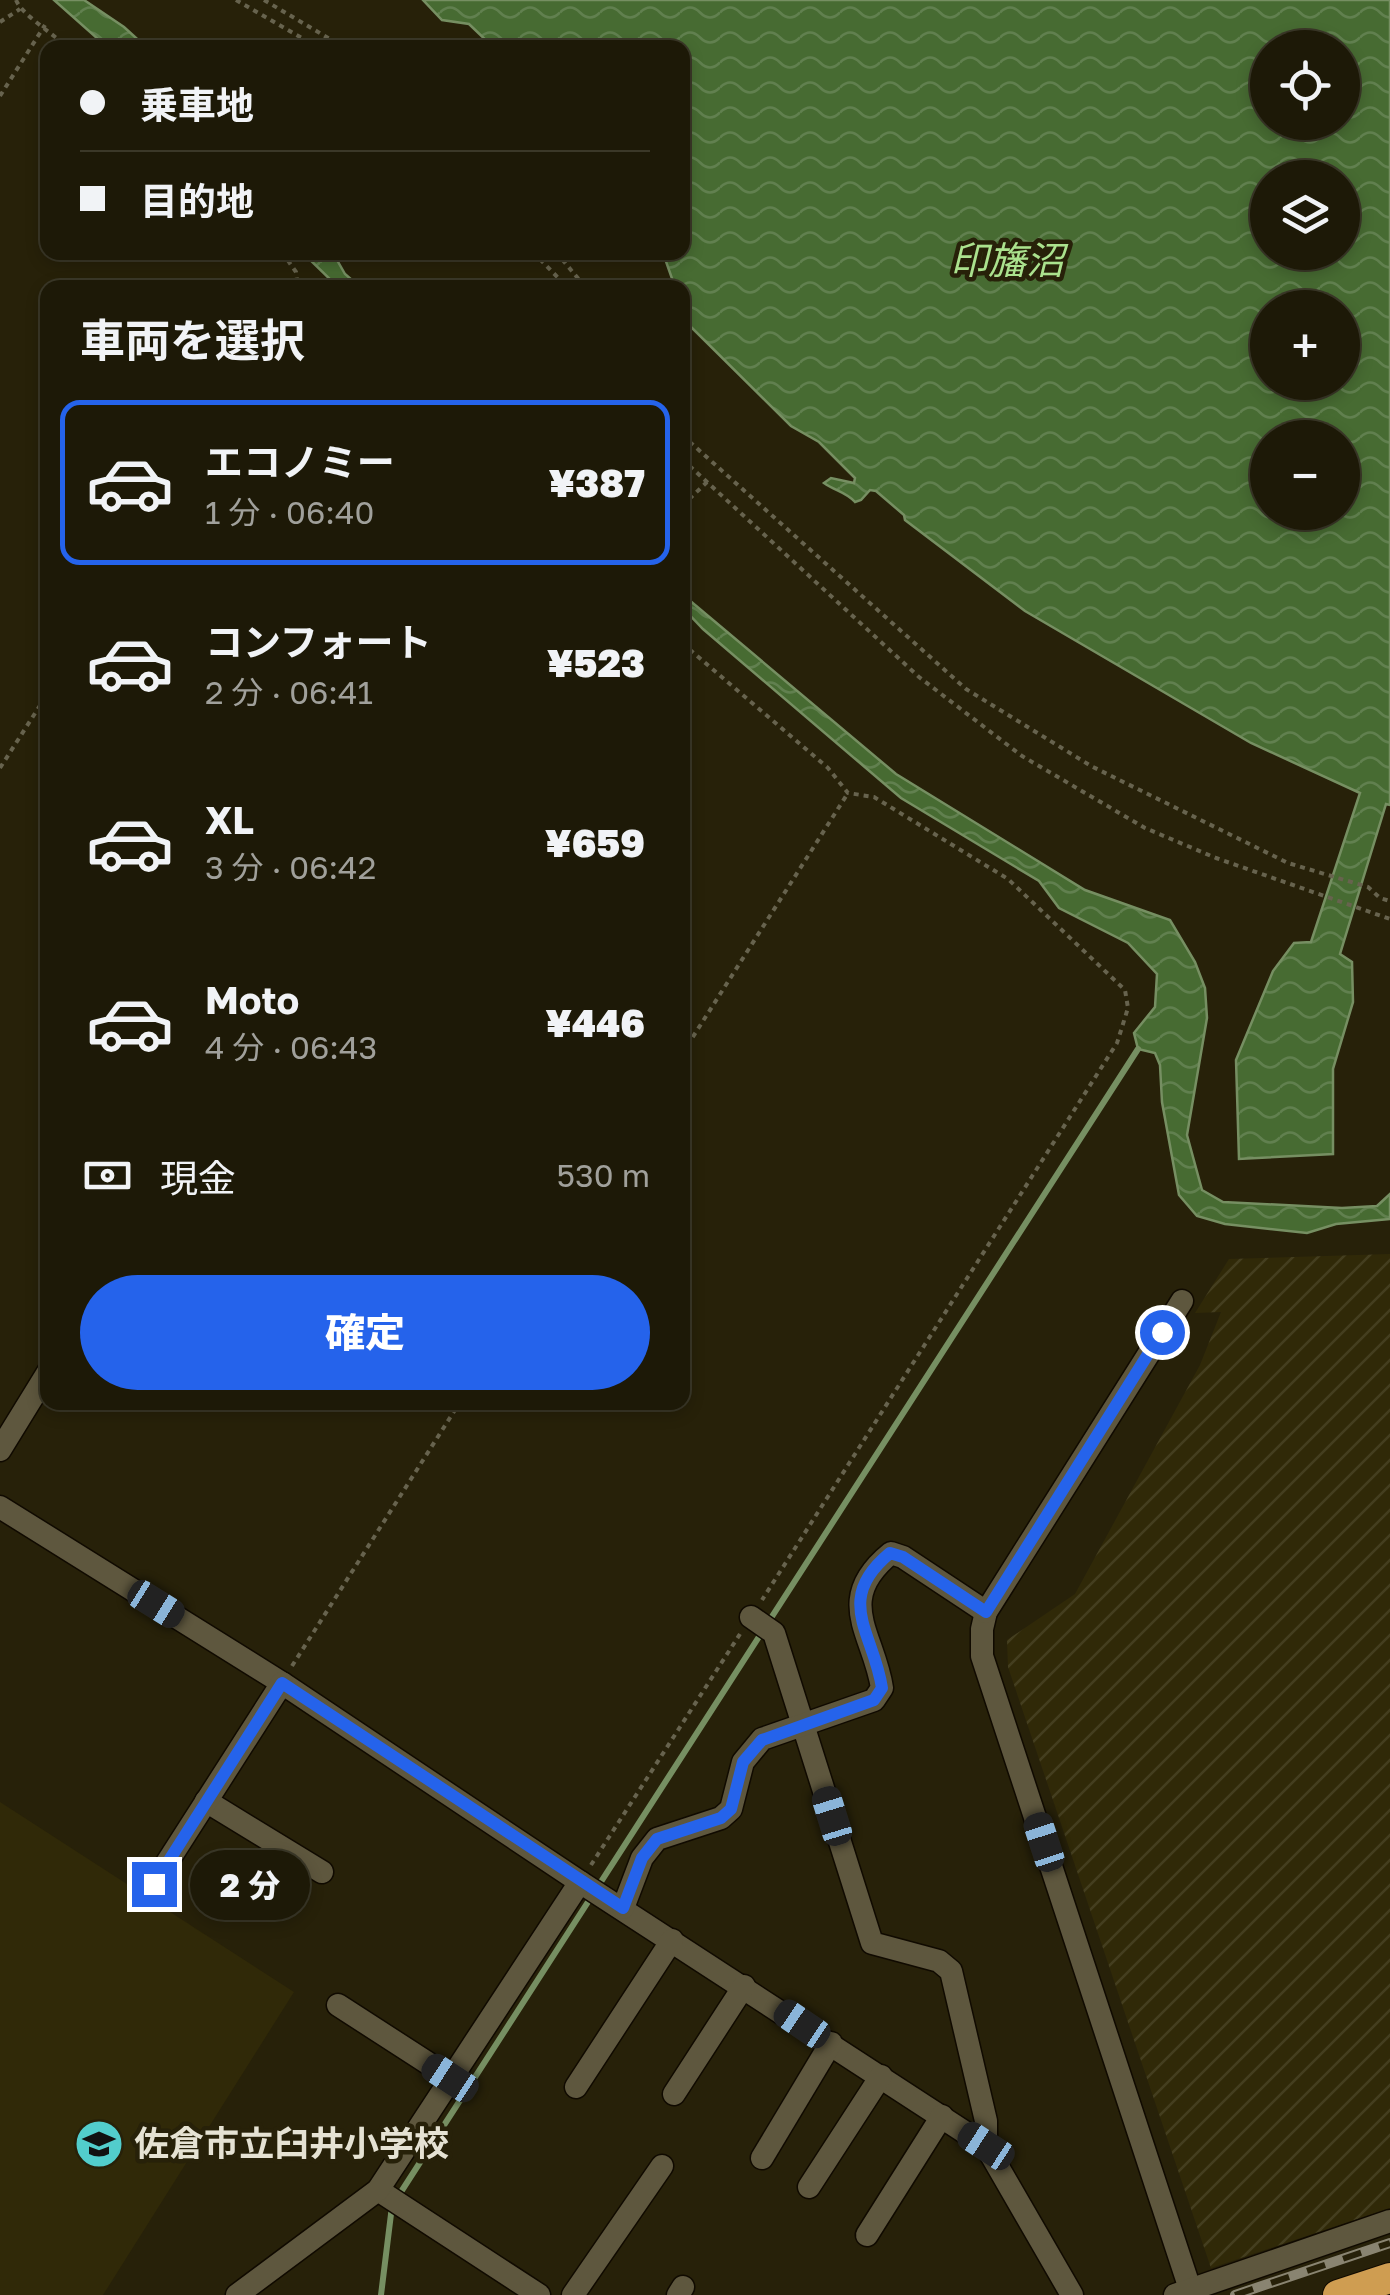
<!DOCTYPE html>
<html lang="ja">
<meta charset="utf-8">
<style>
body{margin:0;font-family:"Golos Text","Noto Sans JP",sans-serif;background:#2a2615;color:#f1f3f6;height:100vh;display:flex;flex-direction:column;font-size:38px;white-space:nowrap}
*{box-sizing:border-box;margin:0}
p{font-size:32px;color:#a0a09b}
.icon{flex:none;width:55px;height:55px;fill:none;stroke:currentColor;stroke-width:2;stroke-linecap:round;stroke-linejoin:round}
.map{position:relative;flex:1;overflow:hidden}
.drawer{position:absolute;left:40px;top:280px;width:650px;height:1130px;display:flex;flex-direction:column;background:#1d1907;border-radius:20px;box-shadow:0 5px 15px #0003,0 0 0 2px #3b3828}
.drawer>*{flex:none}
.guide{position:absolute;left:40px;top:40px;width:650px;height:220px;border-radius:20px;box-shadow:0 5px 15px #0003,0 0 0 2px #3b3828;display:grid;align-content:center;height:220px;padding:0 40px;background:#1d1907}
.controls{position:absolute;left:1250px;top:30px;display:grid;gap:20px}
.controls a{display:grid;place-items:center;width:110px;height:110px;border-radius:50%;background:#1d1907;box-shadow:0 5px 15px #0003,0 0 0 2px #3b3828;font-size:50px}
.end{position:absolute;width:45px;height:45px;margin:-22px;border:12px solid #2563eb;background:#fff;box-shadow:0 0 0 5px #fff}
.from{border-radius:50%}
.bubble{position:absolute;height:70px;border-radius:35px;background:#1d1907;box-shadow:0 5px 15px #0003,0 0 0 2px #3b3828;font-size:32px;font-weight:800;line-height:70px;text-align:center}
.car{position:absolute;width:30px;height:60px;margin:-30px -15px;border-radius:12px;box-shadow:0 0 8px 2px #0007;background:linear-gradient(#222 24%,#8ab4d8 0 40%,#222 0 76%,#8ab4d8 0 86%,#222 0)}
.guide b{display:flex;align-items:center;gap:35px;height:95px;font-size:38px}
.guide b+b{border-top:2px solid #3b3828}
.guide i{width:25px;height:25px;background:#f1f3f6}
ul{padding:0;list-style:none}
li{display:flex;align-items:center;gap:30px;height:165px;margin:0 20px 15px;padding:0 20px;border:5px solid transparent;border-radius:20px}
li div{flex:1}
li b{display:block;font-size:38px}
li em{font-style:normal;font-weight:800}
li.selected{border-color:#2563eb}
li>.icon{width:90px;height:90px;stroke-width:1.5}
h2{padding:0 40px;font-size:45px;line-height:120px}
.pay{display:flex;align-items:center;gap:25px;height:110px;padding:0 40px;font-size:38px}
.pay p{margin-inline-start:auto}
.primary-button{display:flex;gap:20px;margin-top:auto;padding:20px 40px}
.primary-button a{flex:1;height:115px;border-radius:60px;background:#2563eb;color:#fff;font-size:40px;font-weight:800;line-height:115px;text-align:center}
.map>svg:first-child{display:block}
</style>
<div class="map">
<svg width="1390" height="2295" viewBox="0 0 1390 2295">
<defs>
<pattern id="industrial-furrows" width="10" height="10" patternUnits="userSpaceOnUse" patternTransform="scale(2.5)"><rect width="10" height="10" fill="#302908"/><path d="M-1 1l2-2M0 10L10 0M9 11l2-2" fill="none" stroke="#443e1f"/></pattern>
<pattern id="water-waves" width="16" height="10" patternUnits="userSpaceOnUse" patternTransform="scale(2.5)"><rect width="16" height="10" fill="#476b32"/><path d="M0 5q4-4 8 0t8 0" fill="none" stroke="#61804f"/></pattern>
</defs>
<rect width="100%" height="100%" fill="#272109"/>
<path fill="#302908" d="M0 1802 294 1992 103 2295H0Z"/>
<path fill="url(#industrial-furrows)" d="M1390 1254V2208L1211 2268 1008 1667 1007 1640 1075 1594 1200 1365 1221 1312 1195 1313 1229 1259Z"/>
<g fill="url(#water-waves)" stroke="#768f62" stroke-width="2.5" fill-rule="evenodd">
<path d="M54 0H84L124 27 146 47H107Z"/>
<path d="M423 0H1390V805L1386 804 1340 954 1352 962 1353 1002 1333 1069V1154L1239 1159 1236 1060 1273 971 1294 943 1311 942 1360 793 1251 743 1025 611 905 520 904 515 876 491 870 490 861 500 855 502C846 492 835 491 824 483L831 478 854 483 855 478 819 442 791 426 689 325 683 311 682 288 675 287 663 253 682 252V48L493 47 469 24 442 20ZM1268 48H1342V122H1268ZM1268 178H1342V252H1268ZM1268 308H1342V382H1268ZM1268 438H1342V512H1268Z"/>
<path d="M303 253H333L345 274 360 287H338Z"/>
<path d="M682 594 896 774 1085 890 1170 920 1195 962 1205 988 1207 1018 1187 1135 1202 1190 1223 1202 1342 1208 1377 1206 1390 1194V1219L1336 1224 1307 1233 1225 1224 1197 1216 1179 1195 1162 1102 1160 1065 1155 1053 1138 1049 1134 1033 1155 1007 1157 974 1128 943 1059 908 1039 881 901 798 703 629 683 608Z"/>
</g>
<g fill="none" stroke-linecap="round" stroke-linejoin="round">
<g stroke="#768f62" stroke-width="6">
<path d="M399 2195 1138 1049"/>
<path d="M381 2295 392 2206"/>
</g>
<g stroke="#100a00" stroke-width="25">
<g id="minor">
<path d="M1182 1301 986 1612 982 1629V1656L1190 2289"/>
<path d="M0 1450 48 1372"/>
<path d="M0 1507 282 1683 580 1882 986 2146 1072 2295"/>
<path d="M751 1617 774 1633 872 1943 939 1961 951 1971 986 2121V2146"/>
<path d="M206 1801 322 1872"/>
<path d="M154 1883 282 1683"/>
<path d="M623 1908 642 1858 657 1839 721 1818 731 1809 743 1762 762 1739 874 1700 882 1688C874 1634 833 1600 891 1553L903 1557 986 1612"/>
<path d="M338 2005 451 2078"/>
<path d="M576 2087 672 1940"/>
<path d="M674 2094 744 1986"/>
<path d="M762 2158 831 2043"/>
<path d="M809 2187 881 2076"/>
<path d="M378 2190 539 2295"/>
<path d="M867 2235 942 2116"/>
<path d="M237 2295 378 2190 580 1882"/>
<path d="M573 2295 662 2166"/>
<path d="M678 2295 683 2287"/>
<path d="M1175 2295 1390 2221"/>
</g>
</g>
<g stroke="#100a00" stroke-width="32">
<path id="highway" d="M1338 2295 1390 2278"/>
</g>
<g stroke="#67634e" stroke-width="4" stroke-dasharray="5 5" stroke-linecap="butt">
<path d="M16 0C22 15 54 34 68 48"/>
<path d="M236 0 319 48"/>
<path d="M264 0 345 48"/>
<path d="M0 22 20 9"/>
<path d="M0 96 45 25"/>
<path d="M282 252 296 272 298 288"/>
<path d="M533 252 568 288"/>
<path d="M556 252 586 288"/>
<path d="M682 435 966 689 1091 766 1288 863 1368 887 1380 898 1390 901"/>
<path d="M682 459 919 677 1022 756 1145 828 1216 858 1390 919"/>
<path d="M682 506 707 482"/>
<path d="M682 643 828 768 848 793 874 797 1008 879 1125 990 1128 1008 1117 1043 762 1600"/>
<path d="M0 768 48 693"/>
<path d="M682 1054 848 793"/>
<path d="M292 1666 460 1402"/>
<path d="M591 1865 740 1634"/>
</g>
<use href="#minor" stroke="#5e573e" stroke-width="22"/>
<use href="#highway" stroke="#cf9d51" stroke-width="30"/>
<g stroke="#898471" stroke-width="10">
<path id="rail" d="M1235 2295 1390 2243"/>
</g>
<use href="#rail" stroke="#272109" stroke-width="6" stroke-dasharray="19" stroke-linecap="butt"/>
</g>
<g fill="none" stroke-linecap="round" stroke-linejoin="round">
<path stroke="#2563eb" stroke-width="12" d="M154 1884 282 1683 623 1908 642 1858 657 1839 721 1818 731 1809 743 1762 762 1740 874 1700 882 1688C874 1633 833 1600 890 1553L903 1557 986 1612 1162 1332"/>
</g>
<defs>
<g id="school-disc" transform="scale(2.5)"><circle r="9.5" fill="#52cdcc" stroke="#272109"/><path d="M0-5L7-2L0 1L-7-2ZM-4 1L0 2.5L4 1V4Q0 6-4 4Z" fill="#111"/></g>
</defs>
<g fill-rule="evenodd">
<use href="#school-disc" x="99" y="2144"/>
</g>
<g text-anchor="middle" stroke-width="9" stroke-linejoin="round" paint-order="stroke">
<g font-size="35" font-weight="bold" fill="#e5e2d3" stroke="#272109" text-anchor="start">
<text x="134" y="2156">佐倉市立臼井小学校</text>
</g>
<g font-size="38" font-style="italic" fill="#abe28e" stroke="#272109">
<text x="1007" y="274">印旛沼</text>
</g>
</g>
</svg>
<div class="controls">
<a><svg class="icon" aria-label="locate" viewBox="0 0 24 24"><circle cx="12" cy="12" r="6"/><path d="M12 2v4M12 18v4M2 12h4M18 12h4"/></svg></a>
<a><svg class="icon" aria-label="layers" viewBox="0 0 24 24"><path d="M12 4l9 5-9 5-9-5zM3 14l9 5 9-5"/></svg></a>
<a>+</a>
<a>−</a>
</div>
<i class="end from" style="left:1162px;top:1332px"></i>
<i class="end" style="left:154px;top:1884px"></i>
<div class="bubble" style="left:190px;top:1850px;width:120px">2 分</div>
<i class="car" style="left:156px;top:1604px;rotate:122deg"></i>
<i class="car" style="left:832px;top:1816px;rotate:343deg"></i>
<i class="car" style="left:1044px;top:1842px;rotate:342deg"></i>
<i class="car" style="left:802px;top:2024px;rotate:304deg"></i>
<i class="car" style="left:450px;top:2078px;rotate:303deg"></i>
<i class="car" style="left:986px;top:2146px;rotate:303deg"></i>
<div class="guide">
<b><i class="from"></i>乗車地</b>
<b><i></i>目的地</b>
</div>
<section class="drawer">
<h2>車両を選択</h2>
<ul>
<li class="selected"><svg class="icon" aria-label="car" viewBox="0 0 24 24"><path d="M5 17H2v-5l4-1 3-4h7l3 4 3 1v5h-3M9 17h6M6 11h13"/><circle cx="7" cy="17" r="2"/><circle cx="17" cy="17" r="2"/></svg><div><b>エコノミー</b><p>1 分 · 06:40</p></div><em>¥387</em></li>
<li><svg class="icon" aria-label="car" viewBox="0 0 24 24"><path d="M5 17H2v-5l4-1 3-4h7l3 4 3 1v5h-3M9 17h6M6 11h13"/><circle cx="7" cy="17" r="2"/><circle cx="17" cy="17" r="2"/></svg><div><b>コンフォート</b><p>2 分 · 06:41</p></div><em>¥523</em></li>
<li><svg class="icon" aria-label="car" viewBox="0 0 24 24"><path d="M5 17H2v-5l4-1 3-4h7l3 4 3 1v5h-3M9 17h6M6 11h13"/><circle cx="7" cy="17" r="2"/><circle cx="17" cy="17" r="2"/></svg><div><b>XL</b><p>3 分 · 06:42</p></div><em>¥659</em></li>
<li><svg class="icon" aria-label="car" viewBox="0 0 24 24"><path d="M5 17H2v-5l4-1 3-4h7l3 4 3 1v5h-3M9 17h6M6 11h13"/><circle cx="7" cy="17" r="2"/><circle cx="17" cy="17" r="2"/></svg><div><b>Moto</b><p>4 分 · 06:43</p></div><em>¥446</em></li>
</ul>
<div class="pay"><svg class="icon" aria-label="cash" viewBox="0 0 24 24"><path d="M3 7h18v10H3z"/><circle cx="12" cy="12" r="2"/></svg>現金<p>530 m</p></div>
<div class="primary-button"><a>確定</a></div>
</section>
</div>
